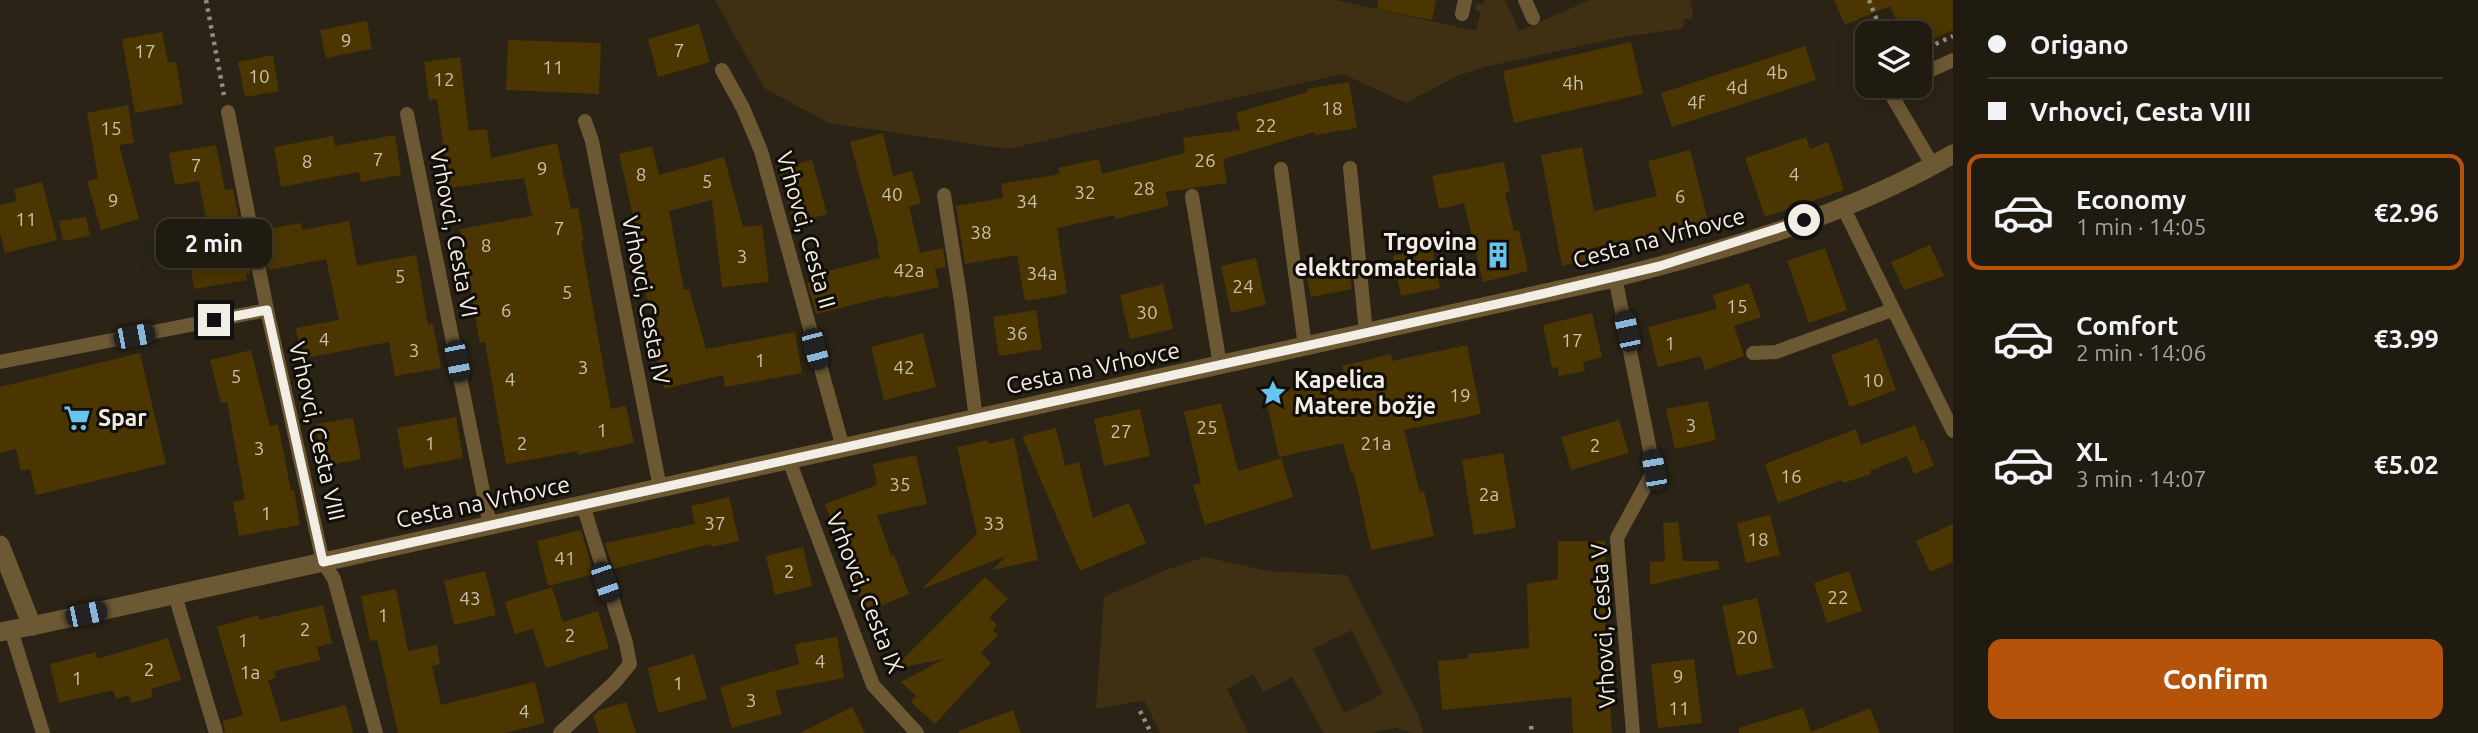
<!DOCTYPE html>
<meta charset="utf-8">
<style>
body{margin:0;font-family:Ubuntu,sans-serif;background:#2d281e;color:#f1f3f6;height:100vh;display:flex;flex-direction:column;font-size:26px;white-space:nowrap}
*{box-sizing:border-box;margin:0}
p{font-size:23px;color:#a2a19f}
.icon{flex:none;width:38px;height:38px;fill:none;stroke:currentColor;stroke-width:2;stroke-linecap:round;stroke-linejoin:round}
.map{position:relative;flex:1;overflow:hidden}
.sheet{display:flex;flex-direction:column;background:#201b10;width:525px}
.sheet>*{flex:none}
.top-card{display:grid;align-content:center;height:154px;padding:0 35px;background:#201b10}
.fabs{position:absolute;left:1855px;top:21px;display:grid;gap:14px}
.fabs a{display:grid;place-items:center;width:77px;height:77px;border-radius:14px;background:#201b10;box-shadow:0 4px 18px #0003,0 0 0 2px #3d3930;font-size:35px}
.end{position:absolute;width:32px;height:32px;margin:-16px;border:9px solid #f3eee5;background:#111;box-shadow:0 0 0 4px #111}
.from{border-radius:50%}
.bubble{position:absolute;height:49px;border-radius:14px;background:#201b10;box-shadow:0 4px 18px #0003,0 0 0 2px #3d3930;font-size:23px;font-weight:700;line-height:49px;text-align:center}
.car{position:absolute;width:21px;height:42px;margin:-21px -10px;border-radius:9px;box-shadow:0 0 5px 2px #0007;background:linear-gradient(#222 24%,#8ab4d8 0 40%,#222 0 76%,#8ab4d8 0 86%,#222 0)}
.top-card b{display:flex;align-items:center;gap:24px;height:66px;font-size:26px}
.top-card b+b{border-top:2px solid #3d3930}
.top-card i{width:18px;height:18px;background:#f1f3f6}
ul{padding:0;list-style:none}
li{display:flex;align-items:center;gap:21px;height:116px;margin:0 14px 10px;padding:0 21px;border:4px solid transparent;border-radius:14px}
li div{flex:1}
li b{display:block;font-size:26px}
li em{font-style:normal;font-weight:700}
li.selected{border-color:#b45309}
li>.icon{width:63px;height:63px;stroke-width:1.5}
.button{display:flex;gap:14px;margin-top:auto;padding:14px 35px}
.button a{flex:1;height:80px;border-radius:14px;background:#b45309;color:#fff;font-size:28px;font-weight:700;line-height:80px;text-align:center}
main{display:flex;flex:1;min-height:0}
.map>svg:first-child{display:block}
</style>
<main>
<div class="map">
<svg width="1953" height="733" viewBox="0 0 1953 733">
<rect width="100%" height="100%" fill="#2b2416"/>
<g fill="#3f3014" fill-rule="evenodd">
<path d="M715 0H1336L1476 31 1481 12 1475 10 1477 3 1483 4 1485 0H1505L1519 31 1590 0H1690L1693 12 1691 19 1684 18 1683 28 1612 39 1485 67 1459 75 1406 103 1343 74 1007 149 829 123 764 88Z"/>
<path d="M1205 557 1267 571 1347 575 1418 714 1423 733H1413L1396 728 1370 733H1324L1292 677 1263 692 1254 674 1227 689 1248 733H1160L1144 700 1096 709 1104 597 1166 570ZM1352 630 1383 694 1344 713 1313 649Z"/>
</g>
<g fill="#4b3601">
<path d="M1378 0H1436L1432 20 1377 9Z"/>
<path d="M1834 0H1953V30L1920 45V33H1902L1890 6 1845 25Z"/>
<path d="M367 21 372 49 326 58 320 30Z"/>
<path d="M699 24 710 62 658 77 648 39Z"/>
<path d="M162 32 168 63 176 62 183 104 135 113 122 39Z"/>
<path d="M508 40 601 43 599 94 506 90Z"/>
<path d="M1631 42 1643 94 1514 123 1503 71Z"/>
<path d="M1805 46 1816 80 1672 127 1661 93Z"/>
<path d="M273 55 279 91 245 97 238 62Z"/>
<path d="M460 57 469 131 487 129 491 158 557 143 571 209 578 208 584 240 581 241 611 409 626 406 634 443 578 455V451L506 464 485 342 480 343 460 229 532 216 524 178 449 188 437 99 429 100 424 62Z"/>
<path d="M1349 82 1357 128 1315 135 1314 132 1223 159 1227 183 1165 192 1169 206 1115 219V215L1057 228 1067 294 1025 301 1017 255 965 264 956 206 1003 198 1001 184 1060 174 1058 168 1099 159 1102 174 1185 153 1183 138 1240 130 1236 113 1307 92V89Z"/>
<path d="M128 105 134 143 119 145 139 219 101 230 87 181 98 178 87 113Z"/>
<path d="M883 133 893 176 912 171 921 203 909 207 920 253 943 248 946 267 935 269 939 287 889 298 888 296 816 314 807 283 814 282 812 275 880 258 877 247H879L850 142Z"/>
<path d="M395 135 401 175 361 182 359 172 281 187 274 147 333 136 335 146Z"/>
<path d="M1806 137 1810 149 1828 142 1844 190 1765 217 1745 158Z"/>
<path d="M216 145 225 190 233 189 250 273 246 274 247 280 194 289 187 244 210 240 199 181 175 185 169 153Z"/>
<path d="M652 146 659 175 724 157 743 227 762 225 769 282 722 287 712 200 669 211 684 290 689 289 706 349 795 332 802 373 725 387 723 375 664 389 657 358 663 357 642 279 634 232H637L619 154Z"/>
<path d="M1582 147 1594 211 1657 196 1648 161 1690 150 1711 232 1669 243 1666 231 1585 250 1587 260 1562 266 1541 155Z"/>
<path d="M812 160 827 214 794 224 778 169Z"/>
<path d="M1504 162 1510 192 1505 193 1514 231 1519 230 1528 271 1483 282 1464 203 1439 209 1432 176Z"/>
<path d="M42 182 57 240 5 253 0 233V205L17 201 14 189Z"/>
<path d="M86 217 90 236 63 241 59 221Z"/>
<path d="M349 221 357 266 416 255 428 325 433 324 441 368 395 376 389 342 301 359 296 328 339 320 326 259 269 270 261 230 301 223 302 230Z"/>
<path d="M1930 245 1944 276 1904 290 1891 262Z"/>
<path d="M1432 248 1440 288 1401 296 1393 256Z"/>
<path d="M1825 248 1847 310 1809 323 1787 261Z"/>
<path d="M1256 258 1266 305 1231 313 1221 266Z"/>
<path d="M1348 263 1352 289 1311 297 1306 271Z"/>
<path d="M1749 283 1761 317 1734 326 1744 356 1705 370 1701 356 1658 367 1648 327 1717 309 1713 295Z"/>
<path d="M1163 284 1173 329 1130 339 1120 295Z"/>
<path d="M1036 310 1042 349 999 356 993 317Z"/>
<path d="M1592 313 1602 357 1583 362 1585 371 1559 376 1558 367 1552 368 1543 325Z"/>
<path d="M923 333 936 387 884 400 871 347Z"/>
<path d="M1877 338 1896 390 1850 407 1831 355Z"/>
<path d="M1467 345 1481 414 1404 430 1420 492 1424 491 1434 536 1371 550 1354 473H1351L1343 443 1279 457 1267 404H1269L1267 393 1345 377 1342 366 1391 354 1392 361Z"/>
<path d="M251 350 270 426 278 424 291 491 294 490 300 525 239 536 233 502 245 499 227 402 221 403 210 360Z"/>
<path d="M140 353 166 464 36 495 30 469 21 471 16 449 0 453V387Z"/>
<path d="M1708 401 1716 440 1675 449 1666 409Z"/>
<path d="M1221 403 1238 471 1281 458 1293 497 1205 525 1193 485 1201 483 1184 412Z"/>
<path d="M1140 409 1150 456 1104 466 1094 419Z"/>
<path d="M456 417 463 458 404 469 397 428Z"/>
<path d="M353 418 361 459 324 466 316 424Z"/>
<path d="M1619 420 1629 453 1571 470 1561 437Z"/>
<path d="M1915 425 1921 441 1924 440 1934 466 1914 474 1907 456 1870 471 1871 474 1843 483 1842 480 1778 503 1765 464 1856 429 1861 445Z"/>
<path d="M1056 428 1065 466 1079 462 1093 518 1129 503 1146 543 1080 571 1022 436Z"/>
<path d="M1014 438 1038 560 992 570 1006 556 922 589 977 534 957 447 988 440 989 444Z"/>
<path d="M1503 453 1516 528 1474 535 1462 460Z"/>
<path d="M916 455 927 504 877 515 891 556 894 555 909 594 865 612 825 504 877 485 873 464Z"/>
<path d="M729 497 739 541 712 547 711 544 613 569 605 543 695 524 691 506Z"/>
<path d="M1770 515 1780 555 1746 563 1737 523Z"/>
<path d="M1678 522 1683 561H1718L1719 569 1650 585V562L1665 561 1663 523Z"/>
<path d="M1953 524V562L1930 572 1916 541Z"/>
<path d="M581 530 594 574 548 586 537 541Z"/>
<path d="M1558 541H1605V643H1611L1615 686 1609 687 1612 733H1573L1571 697 1442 710 1438 661 1469 658 1468 654 1529 648 1527 584 1558 579Z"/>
<path d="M803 547 812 586 775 595 766 556Z"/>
<path d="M485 571 496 615 454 625 444 581Z"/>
<path d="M1849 571 1862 611 1827 623 1814 583Z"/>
<path d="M985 577 1008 599 989 617 997 625 993 630 998 635 981 653 991 663 935 724 911 702 916 696 901 682 944 659 893 669Z"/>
<path d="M552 587 563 622 598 611 609 648 546 668 533 629 515 634 505 602Z"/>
<path d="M396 589 408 651 437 645 440 664 432 666 441 705 535 682 545 723 505 733H398L377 640 370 641 361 596Z"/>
<path d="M1757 598 1773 668 1737 676 1722 606Z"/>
<path d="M323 605 332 643 317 647 320 660 274 671 276 678 268 680 281 722 346 705 353 733H225L223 721 243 715 217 627 258 615 259 620Z"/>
<path d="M837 637 844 678 775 691 782 714 732 728 720 687 799 664 795 644Z"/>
<path d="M168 638 181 680 151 689 153 697 131 703 129 695 116 699 113 690 59 703 50 664 96 652 97 659Z"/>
<path d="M694 654 707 699 658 713 648 668Z"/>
<path d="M1694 659 1702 723 1658 728 1651 664Z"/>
<path d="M626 702 636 733H599L593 716 598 711Z"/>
<path d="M852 707 865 733H800Z"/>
<path d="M1803 708 1811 732 1870 708 1880 733H1739V728Z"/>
<path d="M1013 710 1021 733H959L958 731Z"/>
</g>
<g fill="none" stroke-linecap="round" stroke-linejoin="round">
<g stroke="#928c81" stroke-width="4.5" stroke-dasharray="3.5 5" stroke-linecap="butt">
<path d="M206 0 224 95"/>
<path d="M1869 0 1882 33"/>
<path d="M1920 51 1953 36"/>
<path d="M1140 711 1151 733"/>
<path d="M1531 726 1532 733"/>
</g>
<g stroke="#6c5934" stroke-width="14">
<path d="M1525 0 1533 18"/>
<path d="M1462 14 1465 0"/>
<path d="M722 70 743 108 761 151 843 448"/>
<path d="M1920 75 1953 60"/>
<path d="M1894 86 1888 89 1933 166"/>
<path d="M228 112 267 310 323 562 334 579 376 733"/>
<path d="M407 114 490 526"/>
<path d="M585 121 592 141 660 488"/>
<path d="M1350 168 1366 333"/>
<path d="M1281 169 1305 346"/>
<path d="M944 195 961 302 976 419"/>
<path d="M1192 196 1220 365"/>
<path d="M1843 207 1953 431"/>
<path d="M1615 277 1654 470 1617 538 1633 733"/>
<path d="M1753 353 1776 352 1892 310"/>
<path d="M0 362 267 310"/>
<path d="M789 460 873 685 917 733"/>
<path d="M175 595 216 733"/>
<path d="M11 630 43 733"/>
<path d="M560 733 615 682 630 664 626 643 583 505"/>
</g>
<path stroke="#6c5934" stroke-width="19" d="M0 632 32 626"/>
<path stroke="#6c5934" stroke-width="19" d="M0 545 32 626 1605 280C1722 251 1848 216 1953 154"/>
</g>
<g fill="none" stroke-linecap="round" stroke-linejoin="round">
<path stroke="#f3eee5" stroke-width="9" d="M214 320 267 310 323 562 1542 294 1660 266 1804 220"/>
</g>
<defs>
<g id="building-bare" transform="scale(2.1)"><path d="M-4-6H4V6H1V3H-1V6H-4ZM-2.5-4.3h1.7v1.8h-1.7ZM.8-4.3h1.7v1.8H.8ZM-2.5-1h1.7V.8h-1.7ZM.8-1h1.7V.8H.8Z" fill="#66c4ef" stroke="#110d08" stroke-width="2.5" paint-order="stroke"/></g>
<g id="sight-bare" transform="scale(2.1)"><path d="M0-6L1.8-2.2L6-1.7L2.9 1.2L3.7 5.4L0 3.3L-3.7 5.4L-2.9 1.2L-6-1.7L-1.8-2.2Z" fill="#66c4ef" stroke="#110d08" stroke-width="2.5" paint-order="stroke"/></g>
<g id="supermarket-bare" transform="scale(2.1)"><path d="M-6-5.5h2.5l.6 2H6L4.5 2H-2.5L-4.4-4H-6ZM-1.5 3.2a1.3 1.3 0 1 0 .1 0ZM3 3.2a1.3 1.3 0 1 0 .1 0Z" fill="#66c4ef" stroke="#110d08" stroke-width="2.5" paint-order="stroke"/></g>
</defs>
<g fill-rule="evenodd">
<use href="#building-bare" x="1498" y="255"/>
<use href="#sight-bare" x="1273" y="393"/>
<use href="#supermarket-bare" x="77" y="418"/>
</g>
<g text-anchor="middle" stroke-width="6" stroke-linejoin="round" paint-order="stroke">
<g font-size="19" fill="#c9c0ac">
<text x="346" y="47">9</text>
<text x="679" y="57">7</text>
<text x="145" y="58">17</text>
<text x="553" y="74">11</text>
<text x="1777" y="79">4b</text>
<text x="259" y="83">10</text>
<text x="444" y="86">12</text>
<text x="1573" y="90">4h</text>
<text x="1737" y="94">4d</text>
<text x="1696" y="109">4f</text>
<text x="1332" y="115">18</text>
<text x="1266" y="132">22</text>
<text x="111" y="135">15</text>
<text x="378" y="166">7</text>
<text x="1205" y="167">26</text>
<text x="307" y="168">8</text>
<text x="196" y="172">7</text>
<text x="542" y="175">9</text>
<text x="641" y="181">8</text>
<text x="1794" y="181">4</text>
<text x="707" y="188">5</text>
<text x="1144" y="195">28</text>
<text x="1085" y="199">32</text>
<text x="892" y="201">40</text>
<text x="1680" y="203">6</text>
<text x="113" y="207">9</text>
<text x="1027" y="208">34</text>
<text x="26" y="226">11</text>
<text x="559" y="235">7</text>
<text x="981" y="239">38</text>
<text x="486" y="252">8</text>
<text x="742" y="263">3</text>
<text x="909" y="277">42a</text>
<text x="1042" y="280">34a</text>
<text x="400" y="283">5</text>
<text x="1243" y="293">24</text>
<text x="567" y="299">5</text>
<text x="1737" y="313">15</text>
<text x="506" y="317">6</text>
<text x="1147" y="319">30</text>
<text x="1017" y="340">36</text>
<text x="324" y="346">4</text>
<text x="1572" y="347">17</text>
<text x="1670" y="350">1</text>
<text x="414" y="357">3</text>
<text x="760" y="367">1</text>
<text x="583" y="374">3</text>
<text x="904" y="374">42</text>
<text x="236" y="383">5</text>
<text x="510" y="386">4</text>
<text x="1873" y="387">10</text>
<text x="1460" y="402">19</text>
<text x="1691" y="432">3</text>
<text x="1207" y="434">25</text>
<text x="602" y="437">1</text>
<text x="1121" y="438">27</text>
<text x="430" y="450">1</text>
<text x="522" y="450">2</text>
<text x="1376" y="450">21a</text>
<text x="1595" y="452">2</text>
<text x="259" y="455">3</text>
<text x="1791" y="483">16</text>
<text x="900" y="491">35</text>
<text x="1489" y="501">2a</text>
<text x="266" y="520">1</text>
<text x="715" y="530">37</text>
<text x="994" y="530">33</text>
<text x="1758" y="546">18</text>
<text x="565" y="565">41</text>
<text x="789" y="578">2</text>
<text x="1838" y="604">22</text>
<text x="470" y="605">43</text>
<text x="383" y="622">1</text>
<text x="305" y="636">2</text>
<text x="570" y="642">2</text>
<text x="1747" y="644">20</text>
<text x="243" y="647">1</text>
<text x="820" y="668">4</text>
<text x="149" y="676">2</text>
<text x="250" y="679">1a</text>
<text x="1678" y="683">9</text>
<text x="77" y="685">1</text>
<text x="678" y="690">1</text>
<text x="751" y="707">3</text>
<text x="1679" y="715">11</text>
<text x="524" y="718">4</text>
</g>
<g font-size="23" fill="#f3eee5" stroke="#110d08">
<text transform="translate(806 230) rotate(74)" y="8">Vrhovci, Cesta II</text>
<text transform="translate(454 233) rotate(79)" y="8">Vrhovci, Cesta VI</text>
<text transform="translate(1659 238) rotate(-15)" y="8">Cesta na Vrhovce</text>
<text transform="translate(646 300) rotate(79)" y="8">Vrhovci, Cesta IV</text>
<text transform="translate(1093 368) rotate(-12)" y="8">Cesta na Vrhovce</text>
<text transform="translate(317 431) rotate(77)" y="8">Vrhovci, Cesta VIII</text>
<text transform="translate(483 502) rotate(-12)" y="8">Cesta na Vrhovce</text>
<text transform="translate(865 593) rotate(68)" y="8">Vrhovci, Cesta IX</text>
<text transform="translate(1603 626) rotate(-93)" y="8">Vrhovci, Cesta V</text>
</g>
<g font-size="23" font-weight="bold" fill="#f3eee5" stroke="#110d08" text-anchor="start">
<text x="1477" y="250" text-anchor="end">Trgovina<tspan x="1477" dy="26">elektromateriala</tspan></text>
<text x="1294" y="388">Kapelica<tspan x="1294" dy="26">Matere božje</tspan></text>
<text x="98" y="426">Spar</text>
</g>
</g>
</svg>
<div class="fabs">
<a><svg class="icon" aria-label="layers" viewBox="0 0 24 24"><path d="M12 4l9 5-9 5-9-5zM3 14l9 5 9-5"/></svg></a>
</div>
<i class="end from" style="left:1804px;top:220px"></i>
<i class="end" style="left:214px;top:320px"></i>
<div class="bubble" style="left:156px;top:219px;width:116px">2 min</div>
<i class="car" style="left:1627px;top:331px;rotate:348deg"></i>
<i class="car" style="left:134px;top:336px;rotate:79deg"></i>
<i class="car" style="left:815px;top:349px;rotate:165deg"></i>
<i class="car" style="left:457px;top:361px;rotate:169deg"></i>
<i class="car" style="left:1654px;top:470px;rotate:350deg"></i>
<i class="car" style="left:605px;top:582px;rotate:161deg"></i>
<i class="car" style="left:86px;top:614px;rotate:78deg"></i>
</div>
<section class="sheet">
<div class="top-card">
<b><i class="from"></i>Origano</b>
<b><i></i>Vrhovci, Cesta VIII</b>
</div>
<ul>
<li class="selected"><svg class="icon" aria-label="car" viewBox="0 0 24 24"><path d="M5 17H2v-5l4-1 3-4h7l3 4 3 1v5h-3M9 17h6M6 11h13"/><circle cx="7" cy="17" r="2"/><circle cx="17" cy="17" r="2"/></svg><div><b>Economy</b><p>1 min · 14:05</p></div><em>€2.96</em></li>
<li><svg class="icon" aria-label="car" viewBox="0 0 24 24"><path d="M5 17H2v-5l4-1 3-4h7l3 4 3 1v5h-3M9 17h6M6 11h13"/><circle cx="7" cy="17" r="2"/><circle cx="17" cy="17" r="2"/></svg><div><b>Comfort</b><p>2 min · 14:06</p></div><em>€3.99</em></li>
<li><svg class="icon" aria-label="car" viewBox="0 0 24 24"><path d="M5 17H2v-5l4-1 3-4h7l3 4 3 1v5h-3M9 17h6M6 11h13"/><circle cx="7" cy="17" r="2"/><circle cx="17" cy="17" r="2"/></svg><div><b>XL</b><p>3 min · 14:07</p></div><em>€5.02</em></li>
</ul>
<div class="button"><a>Confirm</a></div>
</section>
</main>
